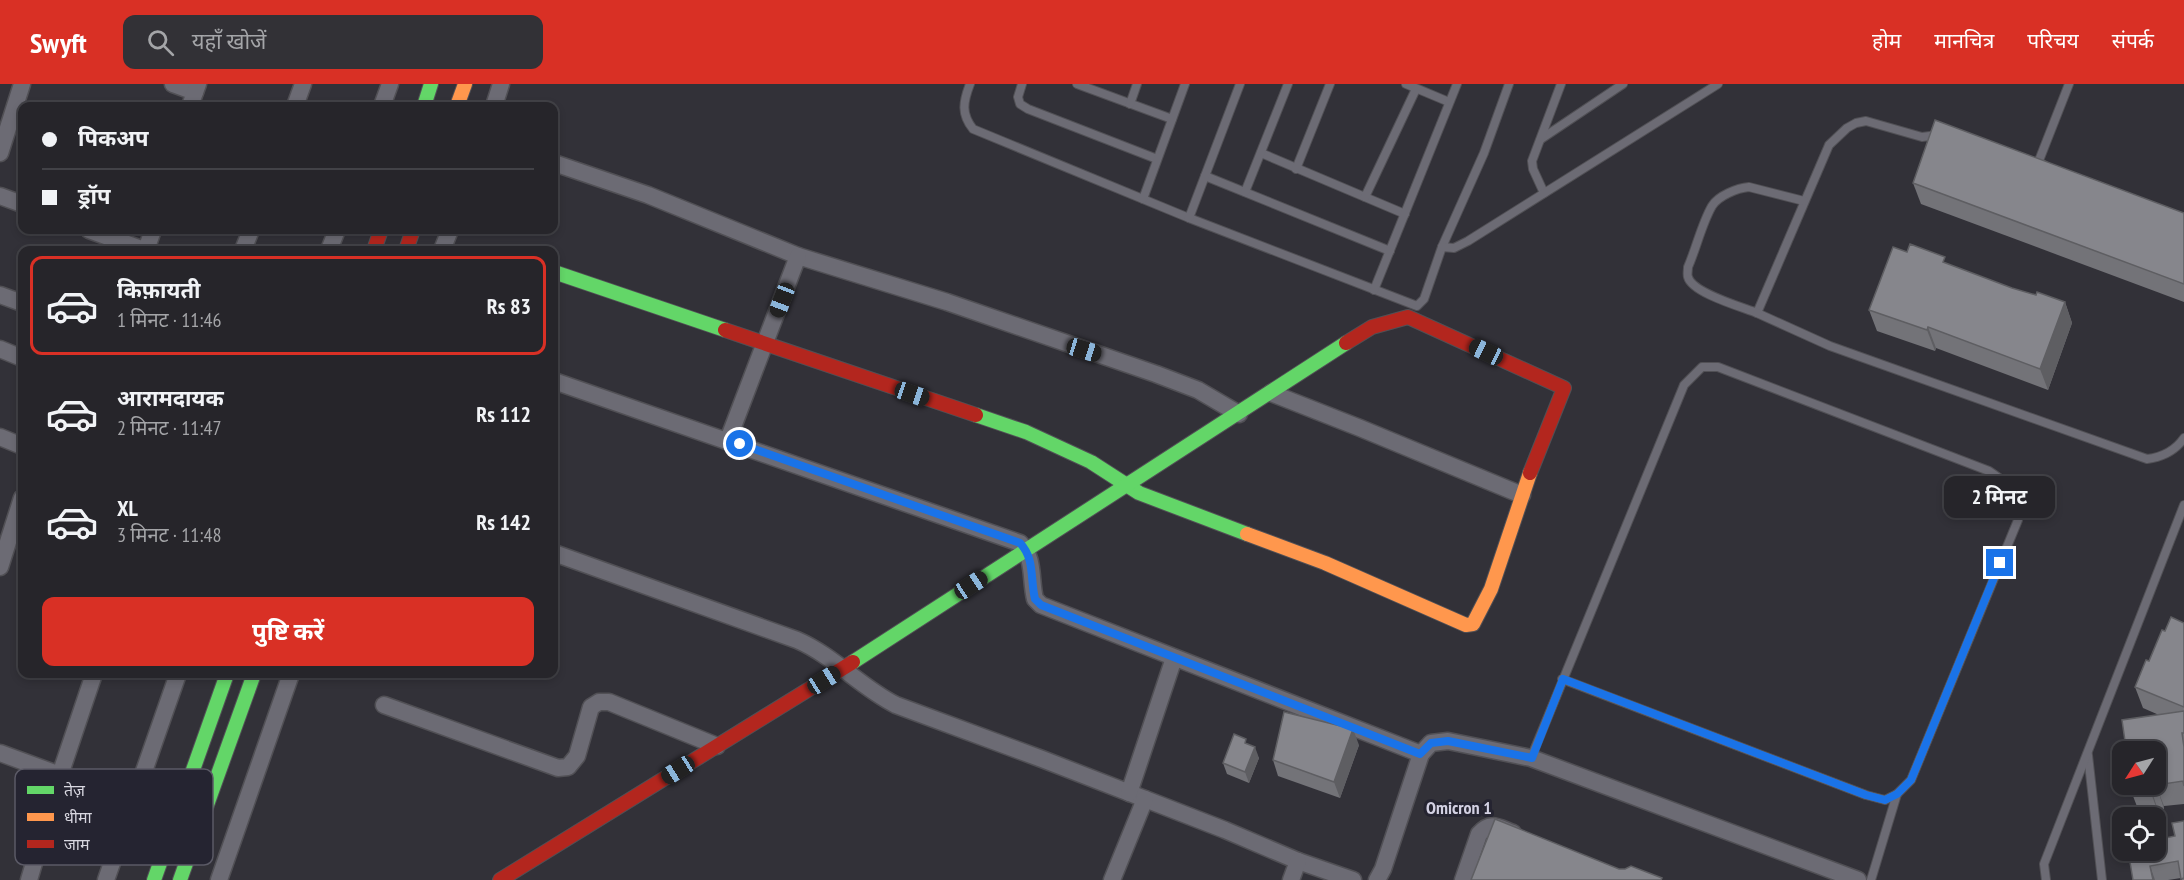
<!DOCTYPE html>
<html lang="hi">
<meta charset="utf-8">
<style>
body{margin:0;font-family:"PT Sans Narrow","Noto Sans Devanagari",sans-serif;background:#323136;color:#f1f3f6;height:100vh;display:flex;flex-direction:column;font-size:22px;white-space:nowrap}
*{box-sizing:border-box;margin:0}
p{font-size:20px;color:#a4a5a8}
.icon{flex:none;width:33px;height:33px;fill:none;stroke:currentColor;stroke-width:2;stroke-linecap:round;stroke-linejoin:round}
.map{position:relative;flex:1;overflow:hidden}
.side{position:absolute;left:18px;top:162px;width:540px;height:432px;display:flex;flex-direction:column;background:#26252a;border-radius:12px;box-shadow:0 3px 9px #0003,0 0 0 2px #424247}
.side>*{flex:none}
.top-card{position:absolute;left:18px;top:18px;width:540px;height:132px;border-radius:12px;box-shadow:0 3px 9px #0003,0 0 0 2px #424247;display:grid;align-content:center;height:132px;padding:0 24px;background:#26252a}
.needle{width:39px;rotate:234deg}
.fabs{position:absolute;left:2112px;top:657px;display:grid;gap:12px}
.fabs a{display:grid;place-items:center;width:54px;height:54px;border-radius:12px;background:#26252a;box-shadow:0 3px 9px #0003,0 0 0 2px #424247;font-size:30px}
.end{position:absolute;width:27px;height:27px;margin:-14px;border:8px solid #1a73e8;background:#fff;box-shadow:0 0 0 3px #fff}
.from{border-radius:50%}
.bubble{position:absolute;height:42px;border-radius:12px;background:#26252a;box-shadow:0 3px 9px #0003,0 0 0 2px #424247;font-size:20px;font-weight:700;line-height:42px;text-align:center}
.car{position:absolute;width:18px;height:36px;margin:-18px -9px;border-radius:8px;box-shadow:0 0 4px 2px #0007;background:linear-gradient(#222 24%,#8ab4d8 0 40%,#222 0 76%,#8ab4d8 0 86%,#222 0)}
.top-card b{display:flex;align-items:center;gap:21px;height:57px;font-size:22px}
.top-card b+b{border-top:2px solid #424247}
.top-card i{width:15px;height:15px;background:#f1f3f6}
ul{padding:10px 0 0;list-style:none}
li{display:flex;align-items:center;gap:18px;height:99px;margin:0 12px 9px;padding:0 12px;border:3px solid transparent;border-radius:12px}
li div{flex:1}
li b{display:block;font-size:22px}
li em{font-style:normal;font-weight:700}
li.active{border-color:#d93025}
li>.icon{width:54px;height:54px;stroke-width:1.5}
.action{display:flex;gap:12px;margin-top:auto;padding:12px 24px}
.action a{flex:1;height:69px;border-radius:12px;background:#d93025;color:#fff;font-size:24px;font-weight:700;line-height:69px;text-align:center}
header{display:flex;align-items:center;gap:36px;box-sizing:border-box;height:84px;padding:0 30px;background:#d93025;color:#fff}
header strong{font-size:28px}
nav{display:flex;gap:33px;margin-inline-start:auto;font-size:21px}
.search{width:420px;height:54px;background:#323136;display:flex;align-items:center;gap:15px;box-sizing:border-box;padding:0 21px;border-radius:12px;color:#a4a5a8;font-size:22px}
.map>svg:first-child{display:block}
</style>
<header>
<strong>Swyft</strong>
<div class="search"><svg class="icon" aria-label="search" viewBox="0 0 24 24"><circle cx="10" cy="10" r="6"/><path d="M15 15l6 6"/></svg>यहाँ खोजें</div>
<nav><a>होम</a><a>मानचित्र</a><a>परिचय</a><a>संपर्क</a></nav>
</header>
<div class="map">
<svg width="2184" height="796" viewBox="0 0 2184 796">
<rect width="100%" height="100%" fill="#323138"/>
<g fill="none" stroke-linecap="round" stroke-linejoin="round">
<g stroke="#515055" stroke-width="10">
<g id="lane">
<path d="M970 0C963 18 961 30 973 45L1189 134 1417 222 1424 215 1442 163 1484 69 1509 0"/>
<path d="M1022 0 1018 13 1020 20 1028 25 1157 75"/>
<path d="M1077 0 1172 35"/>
<path d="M1406 0 1449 18"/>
<path d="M1130 20 1137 0"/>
<path d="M1938 51 1922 53 1866 37 1856 39 1847 44 1829 61 1757 229 1830 262 2147 375C2163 373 2175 367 2184 354"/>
<path d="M1541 55 1623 0"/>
<path d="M1261 69 1405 130"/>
<path d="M2044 81 2038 79 2069 0"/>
<path d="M1296 85 1330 0"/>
<path d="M1205 92 1390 167"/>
<path d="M1245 108 1288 0"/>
<path d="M1544 109 1533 85 1532 77 1561 0"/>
<path d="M1365 113 1416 5"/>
<path d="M1143 115 1185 0"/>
<path d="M1189 134 1240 0"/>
<path d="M1442 163 1454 164 1468 157 1718 0"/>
<path d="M1374 206 1457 0"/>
<path d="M1757 229C1742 223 1692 209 1688 193 1687 191 1688 186 1688 183 1696 165 1702 139 1712 122 1718 112 1737 104 1749 103L1804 117"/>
<path d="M2088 671 2102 796"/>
<path d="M1531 674 1684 301 1702 283H1718L1989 387C2014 404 2016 406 2018 436L1911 696 1897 710 1885 716 1866 711 1562 595"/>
<path d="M1871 796 1897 710"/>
<path d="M2046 796 2044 780 2184 421"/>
</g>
</g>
<g stroke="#515055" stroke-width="19">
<g id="street">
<path d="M173 0 195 8"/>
<path d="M190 22 198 0"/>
<path d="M295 22 303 0"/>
<path d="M382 22 390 0"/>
<path d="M494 22 501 0"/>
<path d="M0 69 22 0"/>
<path d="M554 79 648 111 798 172 947 218 1156 290 1198 306 1239 330"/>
<path d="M0 112 22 120"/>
<path d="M89 146 144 166"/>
<path d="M146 166 153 146"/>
<path d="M243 166 251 146"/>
<path d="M329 166 337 146"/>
<path d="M442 166 450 146"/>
<path d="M0 211 22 219"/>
<path d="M0 265 22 274"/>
<path d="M554 297 1020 459C1035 475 1030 494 1035 515L1041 521 1421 670"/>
<path d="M1271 309 1360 344 1522 411"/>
<path d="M0 353 22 362"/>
<path d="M728 356 798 172"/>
<path d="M554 469 797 556C834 572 860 603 896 621L1042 675 1225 746 1298 777 1353 796"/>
<path d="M0 483 22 414"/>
<path d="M384 621 558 684 568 683 577 672 591 623 599 618H609L717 662"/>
<path d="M0 669 60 691"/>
<path d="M1129 709 1174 574"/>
<path d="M29 796 60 691 94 590"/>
<path d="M106 796 178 590"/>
<path d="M219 796 291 590"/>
<path d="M1112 796 1145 715"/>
<path d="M1291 796 1298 777"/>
<path d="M1377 796 1383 785 1421 670 1431 659 1448 657 1531 674 1858 796"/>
<path d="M1463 796 1479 750C1491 736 1499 744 1513 749"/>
</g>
</g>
<g stroke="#515055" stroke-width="16">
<g id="fast">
<path d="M424 22 431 0"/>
<path d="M554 188 725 246"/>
<path d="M976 331 1026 348 1091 378 1139 409 1247 450"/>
<path d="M853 578 1346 259"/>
<path d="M154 796 227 590"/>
<path d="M180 796 254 590"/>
</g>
</g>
<g stroke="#515055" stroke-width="16">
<g id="slow">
<path d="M457 22 465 0"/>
<path d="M1247 450 1325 479 1466 541 1473 540 1491 505 1530 389"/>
</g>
</g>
<g stroke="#515055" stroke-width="16">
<g id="jam">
<path d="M374 166 381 146"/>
<path d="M406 166 413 146"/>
<path d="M725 246 976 331"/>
<path d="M1346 259 1372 243 1408 233 1564 304 1530 389"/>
<path d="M500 796 853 578"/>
</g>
</g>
<use href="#lane" stroke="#6c6b74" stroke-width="8"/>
<use href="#street" stroke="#6c6b74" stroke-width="16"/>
<use href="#fast" stroke="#63d668" stroke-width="14"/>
<use href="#slow" stroke="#ff974d" stroke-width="14"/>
<use href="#jam" stroke="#b3261e" stroke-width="14"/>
</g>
<g fill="#737378">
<path d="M1913 99 2184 129V218L1921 120Z"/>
<path d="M1907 168 1947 180 2012 204 2036 211 2065 218 2072 239 2048 306 1936 264 1935 267 1877 247 1869 226Z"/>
<path d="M2184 539V720L2164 722V725L2158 726 2159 731 2141 733 2133 712 2156 668H2129L2125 657 2159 631 2143 624 2135 603 2165 547Z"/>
<path d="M1248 660 1259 674 1249 699 1227 690 1223 679Z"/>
<path d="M1359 661 1340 714 1278 692 1273 676Z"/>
<path d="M2184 737V796H2182L2181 794 2168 796H2133L2175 752Z"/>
</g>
<g fill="#5e5e62">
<path d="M2065 218 2072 239 2048 306 2040 285Z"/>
<path d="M1928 243 1936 264 1935 267 1927 246Z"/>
<path d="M1353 645 1359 661 1340 714 1334 698Z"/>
<path d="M1255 663 1259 674 1249 699 1245 688Z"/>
<path d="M2156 701 2164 722V725Z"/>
<path d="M2151 705 2158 726 2159 731 2151 709Z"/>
<path d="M2150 782 2155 796H2153Z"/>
</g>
<g fill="#86868c" stroke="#5e5e62" stroke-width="1.5">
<path d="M1935 36 2184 129V200L1913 99Z"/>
<path d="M1910 160 1945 173 1943 178 2012 204 2036 211 2037 208 2065 218 2040 285 1928 243 1927 246 1869 226 1893 163 1907 168Z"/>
<path d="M2171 533 2184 539V623L2135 603 2146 576 2149 577 2162 546 2165 547Z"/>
<path d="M2184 627V649H2182L2184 663V702L2183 697 2156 701 2157 704 2151 705V709L2133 712 2131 700H2156V668H2131L2129 657H2125L2122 636Z"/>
<path d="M1284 628 1353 645 1334 698 1273 676Z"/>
<path d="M1234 650 1246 655 1245 659 1255 663 1245 688 1223 679Z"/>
<path d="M1495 735 1619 785H1625L1631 782 1662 794 1661 796H1471Z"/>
<path d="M2184 737V794L2181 795 2178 777 2150 782 2153 796H2133L2128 766H2156V756L2175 752 2172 739Z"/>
</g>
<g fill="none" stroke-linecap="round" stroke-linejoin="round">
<path stroke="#1a73e8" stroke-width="8" d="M740 360 1020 459C1035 475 1030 494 1035 515L1041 521 1420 670 1431 659 1448 657 1532 674 1563 595 1866 711 1885 716 1897 710 1911 696 2000 479"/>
</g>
<g text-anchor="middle" stroke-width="6" stroke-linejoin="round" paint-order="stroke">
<g font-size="18" font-weight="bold" fill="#d3d1e3" stroke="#252431">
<text x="1459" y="730">Omicron 1</text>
</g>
</g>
<rect x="15" y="685" width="198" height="96" rx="9" fill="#252431" stroke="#5b5a66" stroke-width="1.5"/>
<rect x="27" y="702" width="27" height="8" fill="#63d668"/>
<rect x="27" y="729" width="27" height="8" fill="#ff974d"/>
<rect x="27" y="756" width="27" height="8" fill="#b3261e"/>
<g font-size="16" fill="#d8d7e0">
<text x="64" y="712">तेज़</text>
<text x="64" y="739">धीमा</text>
<text x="64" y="766">जाम</text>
</g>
</svg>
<div class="fabs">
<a><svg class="needle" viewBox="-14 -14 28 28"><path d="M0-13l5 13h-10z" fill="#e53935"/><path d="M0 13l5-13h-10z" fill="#a4a5a8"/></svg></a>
<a><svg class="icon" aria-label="locate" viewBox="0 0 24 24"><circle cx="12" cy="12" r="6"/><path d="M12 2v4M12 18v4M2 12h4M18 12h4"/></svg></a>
</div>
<i class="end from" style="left:740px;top:360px"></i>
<i class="end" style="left:2000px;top:479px"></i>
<div class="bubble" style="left:1944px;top:392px;width:111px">2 मिनट</div>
<i class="car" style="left:782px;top:216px;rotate:201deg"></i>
<i class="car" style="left:1084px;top:266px;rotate:107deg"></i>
<i class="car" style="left:1486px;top:268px;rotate:295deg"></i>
<i class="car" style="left:912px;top:310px;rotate:109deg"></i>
<i class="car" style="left:971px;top:501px;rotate:57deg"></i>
<i class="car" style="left:824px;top:596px;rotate:58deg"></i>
<i class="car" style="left:678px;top:686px;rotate:238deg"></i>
<div class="top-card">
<b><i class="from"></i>पिकअप</b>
<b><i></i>ड्रॉप</b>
</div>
<section class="side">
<ul>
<li class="active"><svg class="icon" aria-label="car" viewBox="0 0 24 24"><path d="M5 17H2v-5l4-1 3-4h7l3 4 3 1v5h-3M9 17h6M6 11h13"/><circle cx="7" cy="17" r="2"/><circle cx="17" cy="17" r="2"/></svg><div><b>किफ़ायती</b><p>1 मिनट · 11:46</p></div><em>Rs 83</em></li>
<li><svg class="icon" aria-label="car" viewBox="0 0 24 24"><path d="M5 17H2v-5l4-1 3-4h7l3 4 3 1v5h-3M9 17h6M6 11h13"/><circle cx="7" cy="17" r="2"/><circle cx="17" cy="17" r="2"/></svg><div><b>आरामदायक</b><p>2 मिनट · 11:47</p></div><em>Rs 112</em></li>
<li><svg class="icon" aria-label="car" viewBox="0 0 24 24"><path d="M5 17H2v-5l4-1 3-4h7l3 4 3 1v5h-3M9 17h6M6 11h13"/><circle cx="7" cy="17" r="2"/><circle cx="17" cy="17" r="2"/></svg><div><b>XL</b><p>3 मिनट · 11:48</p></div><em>Rs 142</em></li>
</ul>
<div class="action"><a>पुष्टि करें</a></div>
</section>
</div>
